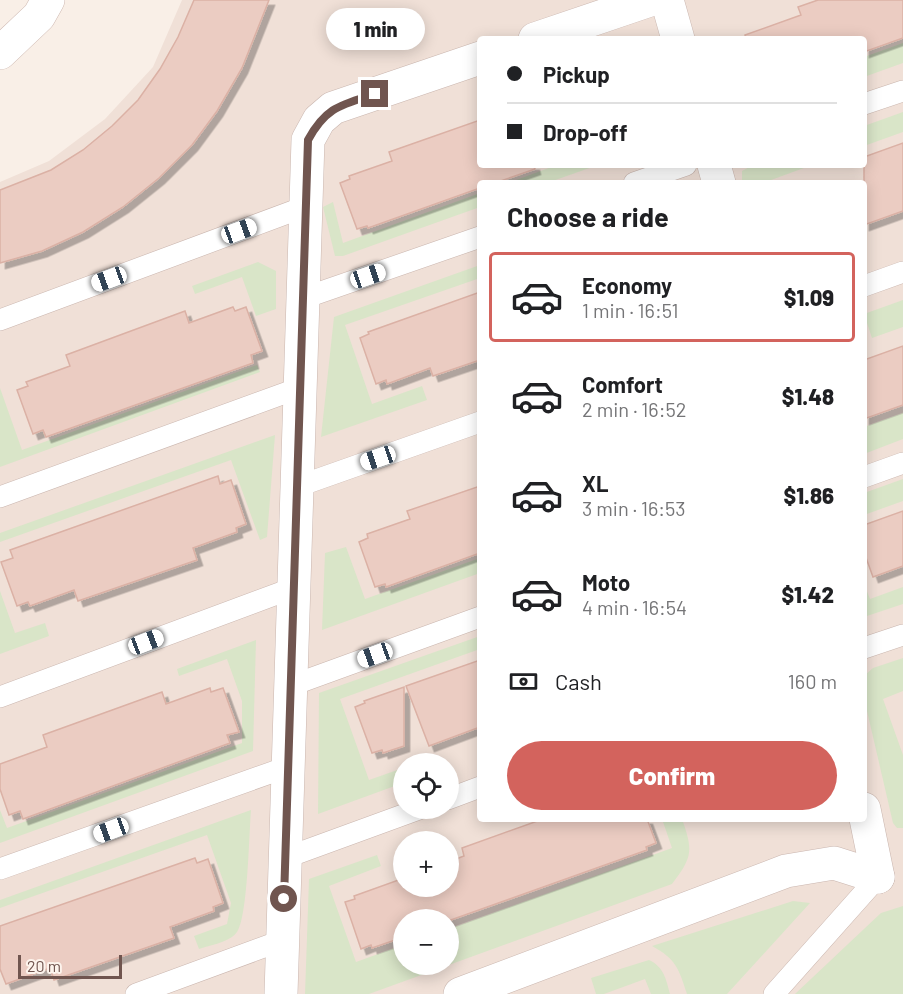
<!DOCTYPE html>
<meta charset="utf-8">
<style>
body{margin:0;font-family:Barlow,sans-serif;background:#f2f2f2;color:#202124;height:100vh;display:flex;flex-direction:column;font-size:22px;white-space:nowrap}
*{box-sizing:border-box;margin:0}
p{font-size:20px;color:#757577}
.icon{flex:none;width:33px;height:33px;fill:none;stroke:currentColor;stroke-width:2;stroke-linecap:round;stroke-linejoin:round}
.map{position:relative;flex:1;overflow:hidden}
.panel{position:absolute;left:477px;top:180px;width:390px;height:642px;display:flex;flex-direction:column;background:#fff;border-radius:6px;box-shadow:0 3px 15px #0003}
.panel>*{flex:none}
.top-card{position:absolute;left:477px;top:36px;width:390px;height:132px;border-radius:6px;box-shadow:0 3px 15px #0003;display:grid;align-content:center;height:132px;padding:0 30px;background:#fff}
.fabs{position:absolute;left:393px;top:753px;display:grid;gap:12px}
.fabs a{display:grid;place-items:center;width:66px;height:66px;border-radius:50%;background:#fff;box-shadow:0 3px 15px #0003;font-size:30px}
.scale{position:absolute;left:18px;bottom:15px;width:104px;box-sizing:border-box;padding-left:6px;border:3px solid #70554f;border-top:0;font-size:16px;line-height:21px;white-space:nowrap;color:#70554f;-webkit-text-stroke:4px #fdf4ed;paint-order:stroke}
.end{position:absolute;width:27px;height:27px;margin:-14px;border:8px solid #70554f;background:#fff;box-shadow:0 0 0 3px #fff}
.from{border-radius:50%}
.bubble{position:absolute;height:42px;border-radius:21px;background:#fff;box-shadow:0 3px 15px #0003;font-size:20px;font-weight:800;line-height:42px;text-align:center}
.car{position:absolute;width:18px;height:36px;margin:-18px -9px;border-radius:8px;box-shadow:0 0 4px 2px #0007;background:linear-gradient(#fff 24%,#345 0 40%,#fff 0 76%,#345 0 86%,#fff 0)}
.top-card b{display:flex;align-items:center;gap:21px;height:57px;font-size:22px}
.top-card b+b{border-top:2px solid #e0e0e0}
.top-card i{width:15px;height:15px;background:#202124}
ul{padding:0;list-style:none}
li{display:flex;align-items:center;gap:18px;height:90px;margin:0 12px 9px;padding:0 18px;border:3px solid transparent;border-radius:6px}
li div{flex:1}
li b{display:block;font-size:22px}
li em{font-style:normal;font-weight:800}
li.selected{border-color:#d3635d}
li>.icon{width:54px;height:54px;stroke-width:1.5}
h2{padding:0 30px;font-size:27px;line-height:72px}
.pay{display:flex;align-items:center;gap:15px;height:66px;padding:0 30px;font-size:22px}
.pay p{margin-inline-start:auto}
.button{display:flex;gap:12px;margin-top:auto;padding:12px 30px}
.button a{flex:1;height:69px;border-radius:36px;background:#d3635d;color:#fff;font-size:24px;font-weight:800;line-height:69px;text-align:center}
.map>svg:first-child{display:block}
</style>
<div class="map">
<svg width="903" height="994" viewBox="0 0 903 994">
<defs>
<filter id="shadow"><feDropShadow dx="5.5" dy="5.5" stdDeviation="0" flood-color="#0004"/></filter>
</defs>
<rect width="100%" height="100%" fill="#f9efe7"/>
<path fill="#f0e0d7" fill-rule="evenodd" d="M182 0H903V994H0V182L49 161 105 119 153 67ZM480 39H864V165H480ZM480 183H864V819H480ZM404 764H448V808H404ZM404 842H448V886H404ZM404 920H448V964H404Z"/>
<g fill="#d9e5c8">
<path d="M903 43V63L864 77V57Z"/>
<path d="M903 112V132L864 146V126Z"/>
<path d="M557 165H598L547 183H508Z"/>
<path d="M753 165H812L763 183H742V171Z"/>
<path d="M480 193V207L343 256H335L323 207 333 202 343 243Z"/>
<path d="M258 262 276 271V309L256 316 242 277 195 294 192 286Z"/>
<path d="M480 265V278L345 325 372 404 422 386 427 400 321 437 334 317Z"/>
<path d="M903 300V327L872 338 864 314Z"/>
<path d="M257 365 260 372 0 467V388L22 450Z"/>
<path d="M903 413V439L864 454V427Z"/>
<path d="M275 435 267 537 260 540 231 460 0 542V533Z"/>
<path d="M903 479V501L864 515V493Z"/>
<path d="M346 547 365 599 480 558V573L322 630 325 553Z"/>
<path d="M864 584 870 599 903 587V604L864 617Z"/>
<path d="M0 591 15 633 45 623 49 636 0 654Z"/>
<path d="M480 636V649L340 699 369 780 403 768V783L318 814 319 693Z"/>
<path d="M256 640 253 751 0 843V810L7 828 242 743V701L227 659 179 676 177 669Z"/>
<path d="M903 658V691L883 699 903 755V828H897L893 823 864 698V676L873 668Z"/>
<path d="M251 810C249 833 248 917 237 932 230 942 211 945 199 949L194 936 227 924 231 903 207 835 0 908V900Z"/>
<path d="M662 819H682C693 850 693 857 672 884L369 994H305L309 879 377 855 381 866 329 886 356 962 403 945 404 964H448L449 929 672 848Z"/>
<path d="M793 901 810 903 727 994H687C679 969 676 959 652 946Z"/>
<path d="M903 906V994H795L881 913Z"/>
<path d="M649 960C664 967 666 979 670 994H651L645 979 604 994H596L591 978Z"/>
</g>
<g fill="#ebccc2" stroke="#dbb1a5" stroke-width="1.5" filter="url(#shadow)">
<path d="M194 0H269L242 68 217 111 192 145 159 178 123 207 83 232 42 251 0 263V190L51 170 83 150 112 126 138 100 160 69 178 37Z"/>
<path d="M818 0H903V38L864 52V39H746L745 35 801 15 798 7Z"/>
<path d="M480 120V165H534L535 169 495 183H480V188L368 228 367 226 357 229 340 183 350 179 349 176 392 161 389 152Z"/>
<path d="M903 143V211L864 225V157Z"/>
<path d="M480 292V360L433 376 430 368 387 384 386 380 376 384 360 338 369 334 368 332Z"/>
<path d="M233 307 235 311 246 307 262 351 251 355 253 363 46 437 43 430 33 434 17 390 28 386 26 382 70 366 66 355 185 311 189 323Z"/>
<path d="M903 346V405L864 419V360Z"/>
<path d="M218 476 220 484 231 480 246 524 236 528 237 532 193 548 197 560 78 601 74 590 30 606 28 602 17 606 1 562 13 558 10 550Z"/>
<path d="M480 486V553L386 587 385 584 375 587 359 542 368 538 367 534 410 519 407 511Z"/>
<path d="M903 511V566L873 577 864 552V525Z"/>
<path d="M480 660V727L429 746 406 686Z"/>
<path d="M404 687V746L383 753 382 750 372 753 355 707 365 703 364 701Z"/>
<path d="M210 688 211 692 223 688 239 732 227 735 230 743 23 819 20 811 9 815 0 789V764L47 747 43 735 162 692 166 704Z"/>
<path d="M543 819H647L656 843 646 847 647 850 448 921 404 920V937L372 948 371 945 361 949 345 902 355 899 354 896 404 878V886H448V862L464 856 462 848Z"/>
<path d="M195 858 197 863 208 859 223 903 213 907 214 911 170 927 174 938 54 980 50 968 6 984 0 969V926Z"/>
</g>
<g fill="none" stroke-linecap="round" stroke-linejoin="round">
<g stroke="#cab6af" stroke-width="22">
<g id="lane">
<path d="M864 104 903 91"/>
<path d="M634 183 686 165"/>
<path d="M864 286 903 272"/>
<path d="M301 299 480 237"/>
<path d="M0 320 304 207"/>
<path d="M864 477 903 463"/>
<path d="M296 487 480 422"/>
<path d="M0 497 299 388"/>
<path d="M864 648 903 635"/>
<path d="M290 686 480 617"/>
<path d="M0 697 293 588"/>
<path d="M448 799 480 787"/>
<path d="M285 858 422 808"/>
<path d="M0 869 287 767"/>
<path d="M136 994 283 940"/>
<path d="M774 994 878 877"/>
</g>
</g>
<g stroke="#cab6af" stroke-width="34">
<g id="street">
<path d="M667 0 678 39"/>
<path d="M535 39 650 0"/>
<path d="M714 165 719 183"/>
<path d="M864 809 878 877"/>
<path d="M281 994 308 140 319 120 333 108 480 58"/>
<path d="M460 994 786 871 834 863 878 877"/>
</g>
</g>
<g stroke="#ceb8b0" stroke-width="34">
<path id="secondary" d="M0 53 39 16 48 0"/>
</g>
<use href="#lane" stroke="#fff" stroke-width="21"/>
<use href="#street" stroke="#fff" stroke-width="33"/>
<use href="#secondary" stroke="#fff" stroke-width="33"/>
</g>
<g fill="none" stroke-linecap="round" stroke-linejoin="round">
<path stroke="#70554f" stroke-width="8" d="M284 899 308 140C326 107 341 105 375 94"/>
</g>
</svg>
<div class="fabs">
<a><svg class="icon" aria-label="locate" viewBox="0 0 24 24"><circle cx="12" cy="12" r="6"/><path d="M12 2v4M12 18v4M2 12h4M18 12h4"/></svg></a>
<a>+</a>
<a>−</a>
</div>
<div class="scale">20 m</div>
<i class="end from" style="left:284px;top:899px"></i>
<i class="end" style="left:375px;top:94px"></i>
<div class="bubble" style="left:326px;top:8px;width:99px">1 min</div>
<i class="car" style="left:239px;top:231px;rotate:70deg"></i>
<i class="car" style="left:368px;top:276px;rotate:71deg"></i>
<i class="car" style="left:109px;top:279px;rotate:250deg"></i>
<i class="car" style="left:378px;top:458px;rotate:251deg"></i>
<i class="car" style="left:146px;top:642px;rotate:69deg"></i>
<i class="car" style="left:375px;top:655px;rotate:250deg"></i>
<i class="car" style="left:111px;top:830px;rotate:250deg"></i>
<div class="top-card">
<b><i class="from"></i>Pickup</b>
<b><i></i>Drop-off</b>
</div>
<section class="panel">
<h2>Choose a ride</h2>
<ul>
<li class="selected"><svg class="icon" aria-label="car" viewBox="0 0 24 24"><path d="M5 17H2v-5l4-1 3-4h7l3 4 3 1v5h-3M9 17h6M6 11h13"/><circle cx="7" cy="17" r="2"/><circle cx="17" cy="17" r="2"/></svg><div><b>Economy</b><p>1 min · 16:51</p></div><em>$1.09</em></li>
<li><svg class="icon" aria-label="car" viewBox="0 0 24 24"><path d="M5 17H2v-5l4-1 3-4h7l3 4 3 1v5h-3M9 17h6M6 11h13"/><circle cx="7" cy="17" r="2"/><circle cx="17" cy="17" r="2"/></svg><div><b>Comfort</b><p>2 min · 16:52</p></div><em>$1.48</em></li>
<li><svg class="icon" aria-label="car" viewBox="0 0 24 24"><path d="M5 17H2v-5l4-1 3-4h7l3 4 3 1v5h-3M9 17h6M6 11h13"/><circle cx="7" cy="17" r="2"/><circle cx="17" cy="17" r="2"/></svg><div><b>XL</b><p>3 min · 16:53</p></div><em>$1.86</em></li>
<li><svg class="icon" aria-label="car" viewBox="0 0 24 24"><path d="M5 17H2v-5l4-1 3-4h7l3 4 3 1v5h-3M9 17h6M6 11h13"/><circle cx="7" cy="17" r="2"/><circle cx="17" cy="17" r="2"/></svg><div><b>Moto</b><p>4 min · 16:54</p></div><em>$1.42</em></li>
</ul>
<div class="pay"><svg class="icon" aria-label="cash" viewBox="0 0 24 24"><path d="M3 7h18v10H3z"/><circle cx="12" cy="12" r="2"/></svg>Cash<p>160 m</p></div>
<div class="button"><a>Confirm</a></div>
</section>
</div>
